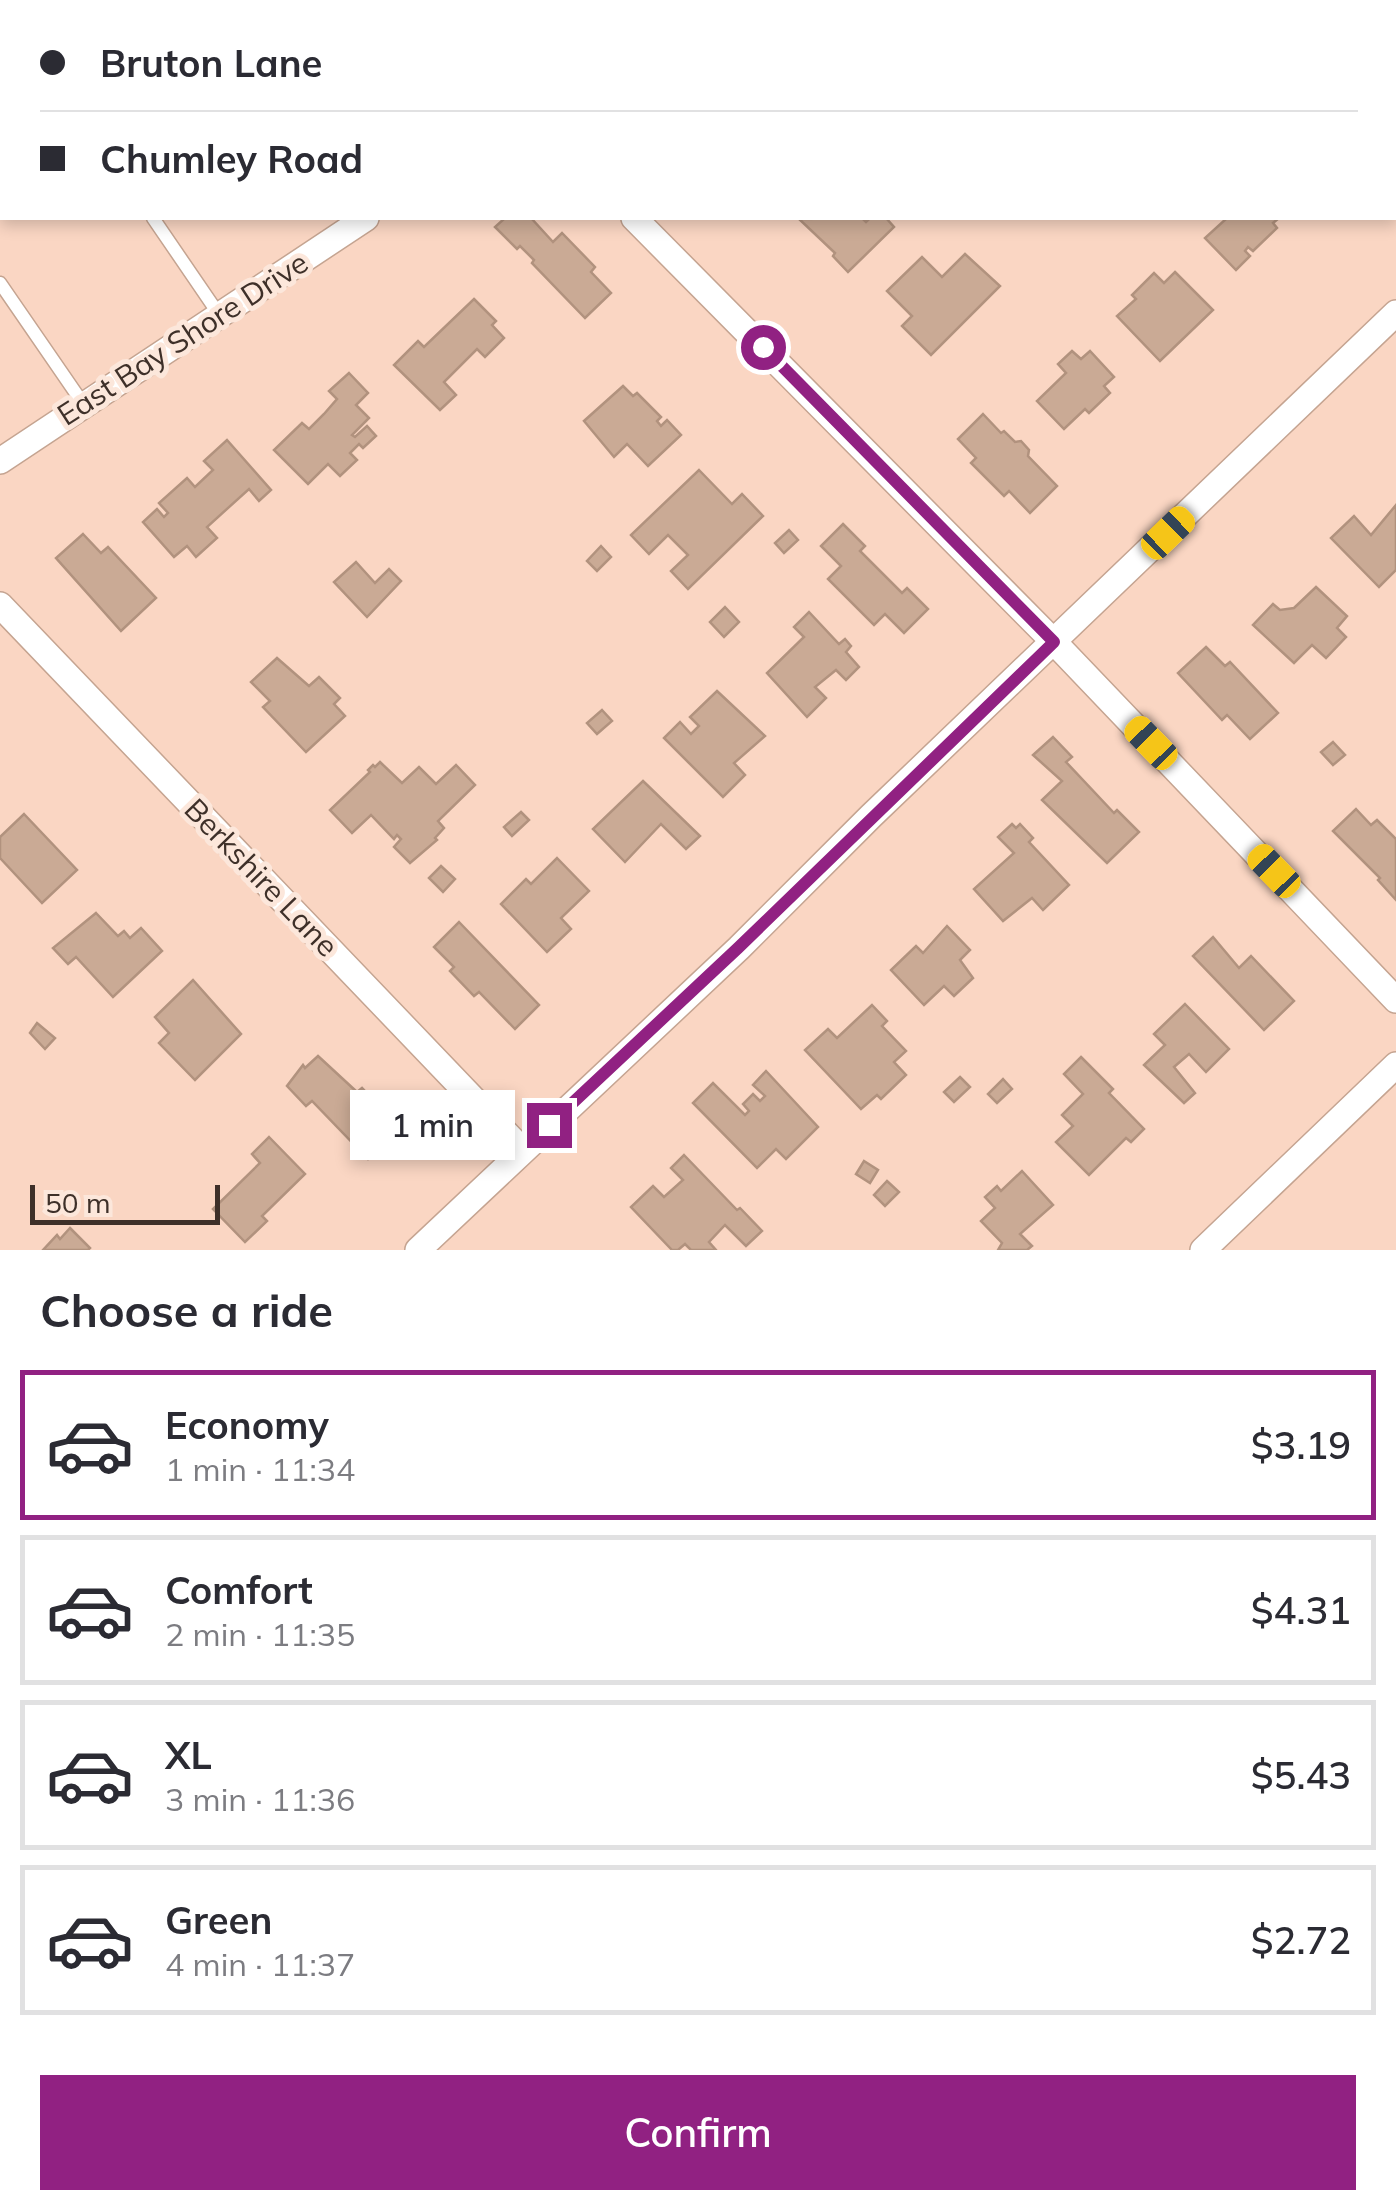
<!DOCTYPE html>
<meta charset="utf-8">
<style>
body{margin:0;font-family:Mulish,sans-serif;background:#f7f7f7;color:#2b2b33;height:100vh;display:flex;flex-direction:column;font-size:38px;white-space:nowrap}
*{box-sizing:border-box;margin:0}
p{font-size:32px;color:#7c7c81}
.icon{flex:none;width:55px;height:55px;fill:none;stroke:currentColor;stroke-width:2;stroke-linecap:round;stroke-linejoin:round}
.map{position:relative;height:1250px;overflow:hidden}
.side{display:flex;flex-direction:column;background:#fff;flex:1}
.side>*{flex:none}
.top-card{position:absolute;left:0px;top:0px;width:1398px;height:220px;box-shadow:0 5px 15px #0003;display:grid;align-content:center;height:220px;padding:0 40px;background:#fff}
.scale{position:absolute;left:30px;bottom:25px;width:190px;box-sizing:border-box;padding-left:10px;border:5px solid #3e3029;border-top:0;font-size:28px;line-height:35px;white-space:nowrap;color:#3e3029;-webkit-text-stroke:8px #fce7db;paint-order:stroke}
.end{position:absolute;width:45px;height:45px;margin:-22px;border:12px solid #912182;background:#fff;box-shadow:0 0 0 5px #fff}
.from{border-radius:50%}
.bubble{position:absolute;height:70px;border-radius:0px;background:#fff;box-shadow:0 5px 15px #0003;font-size:32px;font-weight:600;line-height:70px;text-align:center}
.car{position:absolute;width:30px;height:60px;margin:-30px -15px;border-radius:12px;box-shadow:0 0 8px 2px #0007;background:linear-gradient(#f5c518 24%,#345 0 40%,#f5c518 0 76%,#345 0 86%,#f5c518 0)}
.top-card b{display:flex;align-items:center;gap:35px;height:95px;font-size:38px}
.top-card b+b{border-top:2px solid #e1e1e2}
.top-card i{width:25px;height:25px;background:#2b2b33}
ul{padding:0;list-style:none}
li{display:flex;align-items:center;gap:30px;height:150px;margin:0 20px 15px;padding:0 20px;border:5px solid #e1e1e2;border-radius:0px}
li div{flex:1}
li b{display:block;font-size:38px}
li em{font-style:normal;font-weight:600}
li.on{border-color:#912182}
li>.icon{width:90px;height:90px;stroke-width:1.5}
h2{padding:0 40px;font-size:45px;line-height:120px}
.primary-button{display:flex;gap:20px;margin-top:auto;padding:20px 40px}
.primary-button a{flex:1;height:115px;border-radius:0px;background:#912182;color:#fff;font-size:40px;font-weight:600;line-height:115px;text-align:center}
.map>svg:first-child{display:block}
</style>
<div class="map">
<svg width="1396" height="1250" viewBox="0 0 1396 1250">
<rect width="100%" height="100%" fill="#fad6c3"/>
<g fill="#caaa95" stroke="#b1927e" stroke-width="2.5">
<path d="M505 218H531L553 242 562 233 595 267 591 272 611 293 585 318 532 263 534 260 520 246 517 249 495 227Z"/>
<path d="M862 218 866 222 870 218H886L894 227 848 272 833 256 835 253 799 219Z"/>
<path d="M1227 218H1279L1273 223 1277 228 1253 251 1248 247 1245 251 1250 256 1236 270 1205 238Z"/>
<path d="M965 254 1000 286 931 355 902 326 912 316 887 291 922 257 942 277Z"/>
<path d="M1175 272 1213 310 1160 361 1117 316 1136 299 1132 295 1154 273 1164 283Z"/>
<path d="M474 299 496 321 492 325 504 338 485 357 477 349 444 382 456 395 440 410 394 365 418 341 424 347Z"/>
<path d="M1072 351 1081 359 1090 351 1114 377 1104 386 1110 393 1089 413 1085 409 1064 429 1037 401 1066 373 1058 364Z"/>
<path d="M349 373 368 393 356 405 369 418 352 435 355 437 367 426 376 436 363 448 359 444 350 453 357 460 340 476 328 464 308 484 274 450 302 423 309 429 324 414 337 399 329 391Z"/>
<path d="M623 386 633 396 637 393 661 417 657 421 661 426 667 420 681 435 648 466 627 444 614 457 584 421Z"/>
<path d="M983 414 1001 433 1004 431 1015 442 1021 441 1029 450 1028 456 1057 486 1030 513 1009 491 1004 496 971 463 976 458 958 439Z"/>
<path d="M227 440 271 490 259 501 249 489 207 527 217 538 196 557 187 546 174 557 143 522 157 509 164 517 168 513 159 503 187 478 195 487 213 470 204 461Z"/>
<path d="M699 470 732 504 742 494 763 516 688 589 671 571 688 555 668 535 649 554 631 535Z"/>
<path d="M1396 505V570L1379 587 1331 538 1354 516 1371 535Z"/>
<path d="M843 524 865 546 860 551 902 593 907 588 928 609 904 633 885 614 874 625 828 579 841 566 821 546Z"/>
<path d="M789 530 798 540 784 553 775 543Z"/>
<path d="M83 534 101 553 108 547 156 598 121 631 56 558Z"/>
<path d="M601 546 611 557 597 571 587 561Z"/>
<path d="M356 562 375 583 389 569 401 581 367 617 334 582Z"/>
<path d="M1316 587 1347 616 1337 628 1346 637 1326 658 1312 645 1294 663 1253 625 1273 604 1280 610 1294 608Z"/>
<path d="M725 607 739 622 724 637 710 622Z"/>
<path d="M809 612 839 644 845 639 851 646 846 652 859 667 846 680 836 670 815 687 826 698 807 717 767 673 804 637 794 627Z"/>
<path d="M1206 647 1225 666 1230 662 1278 713 1250 739 1227 715 1222 720 1178 673Z"/>
<path d="M277 658 309 686 319 677 340 698 334 704 345 716 306 752 263 707 270 701 251 682Z"/>
<path d="M717 691 765 736 734 763 745 775 723 797 664 738 680 722 691 734 699 726 690 717Z"/>
<path d="M602 710 612 721 597 734 587 723Z"/>
<path d="M1053 737 1072 757 1066 762 1114 813 1117 810 1139 832 1107 863 1042 800 1062 781 1033 755Z"/>
<path d="M1333 742 1345 755 1333 765 1321 752Z"/>
<path d="M380 762 402 783 419 767 436 784 456 765 475 785 438 821 444 828 435 838 437 840 410 863 394 847 401 839 397 835 394 839 371 815 352 833 330 810 370 772 368 770 373 765 375 767Z"/>
<path d="M643 781 700 836 686 849 661 824 625 862 593 829Z"/>
<path d="M1356 809 1371 825 1377 820 1396 839V900L1378 880 1380 878 1333 831Z"/>
<path d="M521 812 529 820 512 836 504 827Z"/>
<path d="M24 814 77 870 42 903 0 858V837Z"/>
<path d="M1012 824 1016 828 1020 824 1033 838 1029 842 1069 885 1043 910 1032 898 1003 921 974 889 1014 853 998 837Z"/>
<path d="M557 858 589 891 561 918 571 929 547 952 501 904 526 879 531 884Z"/>
<path d="M441 866 455 879 443 892 429 878Z"/>
<path d="M96 913 118 936 124 931 130 938 141 928 162 951 113 997 76 957 68 964 53 948Z"/>
<path d="M459 922 539 1005 515 1029 479 992 474 996 450 971 454 967 434 947Z"/>
<path d="M947 926 970 950 960 960 973 978 954 996 944 986 924 1005 891 970 916 946 923 953Z"/>
<path d="M1213 937 1239 968 1251 956 1294 1001 1264 1030 1193 956Z"/>
<path d="M193 980 241 1034 195 1080 159 1043 169 1033 155 1017Z"/>
<path d="M1185 1004 1229 1049 1206 1072 1189 1054 1174 1067 1195 1093 1184 1103 1144 1065 1165 1045 1154 1034Z"/>
<path d="M872 1005 887 1021 882 1026 906 1051 894 1062 906 1075 881 1099 877 1095 861 1109 805 1050 828 1029 837 1038Z"/>
<path d="M37 1023 55 1038 45 1049 30 1033Z"/>
<path d="M318 1056 357 1092 362 1088 383 1110 379 1114 396 1132 368 1159 312 1101 306 1106 287 1086 303 1065 305 1068Z"/>
<path d="M1081 1057 1113 1089 1109 1093 1144 1129 1131 1142 1126 1138 1089 1175 1056 1142 1073 1126 1062 1115 1083 1094 1064 1074Z"/>
<path d="M766 1071 818 1127 786 1159 776 1149 757 1168 693 1103 713 1083 745 1115 749 1111 743 1104 753 1094 760 1101 765 1096 753 1085Z"/>
<path d="M960 1077 970 1087 954 1102 944 1092Z"/>
<path d="M1003 1079 1012 1089 997 1103 988 1094Z"/>
<path d="M269 1137 305 1174 262 1216 267 1221 245 1242 213 1209 260 1163 252 1154Z"/>
<path d="M684 1155 737 1210 740 1208 762 1231 746 1246 725 1225 709 1242 716 1250H691L685 1244 678 1250H672L631 1207 653 1186 664 1197 683 1180 671 1168Z"/>
<path d="M864 1161 878 1170 870 1183 856 1174Z"/>
<path d="M1022 1171 1053 1205 1020 1234 1032 1246 1027 1250H998L1002 1243 981 1221 995 1208 985 1197 997 1186 1001 1191Z"/>
<path d="M887 1181 899 1192 885 1206 874 1195Z"/>
<path d="M70 1228 90 1248 88 1250H43L57 1235 60 1239Z"/>
</g>
<g fill="none" stroke-linecap="round" stroke-linejoin="round">
<g stroke="#c5a491" stroke-width="15">
<g id="lane">
<path d="M644 0 646 2"/>
<path d="M153 218 220 316"/>
<path d="M0 283 84 405"/>
</g>
</g>
<g stroke="#c5a491" stroke-width="28">
<g id="street">
<path d="M765 2 771 0"/>
<path d="M634 218 1054 642 1396 1000"/>
<path d="M0 461 366 218"/>
<path d="M0 605 522 1150"/>
<path d="M418 1250 739 948 871 816 1396 313"/>
<path d="M1203 1250 1396 1065"/>
</g>
</g>
<use href="#lane" stroke="#fff" stroke-width="12"/>
<use href="#street" stroke="#fff" stroke-width="25"/>
</g>
<g fill="none" stroke-linecap="round" stroke-linejoin="round">
<path stroke="#912182" stroke-width="12" d="M549 1125 738 948 1054 642 763 347"/>
</g>
<g text-anchor="middle" stroke-width="10" stroke-linejoin="round" paint-order="stroke">
<g font-size="30" fill="#3e3029" stroke="#fce7db">
<text transform="translate(183 339) rotate(-33)" y="10">East Bay Shore Drive</text>
<text transform="translate(261 878) rotate(46)" y="10">Berkshire Lane</text>
</g>
</g>
</svg>
<div class="scale">50 m</div>
<i class="end from" style="left:763px;top:347px"></i>
<i class="end" style="left:549px;top:1125px"></i>
<div class="bubble" style="left:350px;top:1090px;width:165px">1 min</div>
<i class="car" style="left:1168px;top:533px;rotate:46deg"></i>
<i class="car" style="left:1151px;top:743px;rotate:316deg"></i>
<i class="car" style="left:1274px;top:871px;rotate:316deg"></i>
<div class="top-card">
<b><i class="from"></i>Bruton Lane</b>
<b><i></i>Chumley Road</b>
</div>
</div>
<section class="side">
<h2>Choose a ride</h2>
<ul>
<li class="on"><svg class="icon" aria-label="car" viewBox="0 0 24 24"><path d="M5 17H2v-5l4-1 3-4h7l3 4 3 1v5h-3M9 17h6M6 11h13"/><circle cx="7" cy="17" r="2"/><circle cx="17" cy="17" r="2"/></svg><div><b>Economy</b><p>1 min · 11:34</p></div><em>$3.19</em></li>
<li><svg class="icon" aria-label="car" viewBox="0 0 24 24"><path d="M5 17H2v-5l4-1 3-4h7l3 4 3 1v5h-3M9 17h6M6 11h13"/><circle cx="7" cy="17" r="2"/><circle cx="17" cy="17" r="2"/></svg><div><b>Comfort</b><p>2 min · 11:35</p></div><em>$4.31</em></li>
<li><svg class="icon" aria-label="car" viewBox="0 0 24 24"><path d="M5 17H2v-5l4-1 3-4h7l3 4 3 1v5h-3M9 17h6M6 11h13"/><circle cx="7" cy="17" r="2"/><circle cx="17" cy="17" r="2"/></svg><div><b>XL</b><p>3 min · 11:36</p></div><em>$5.43</em></li>
<li><svg class="icon" aria-label="car" viewBox="0 0 24 24"><path d="M5 17H2v-5l4-1 3-4h7l3 4 3 1v5h-3M9 17h6M6 11h13"/><circle cx="7" cy="17" r="2"/><circle cx="17" cy="17" r="2"/></svg><div><b>Green</b><p>4 min · 11:37</p></div><em>$2.72</em></li>
</ul>
<div class="primary-button"><a>Confirm</a></div>
</section>
